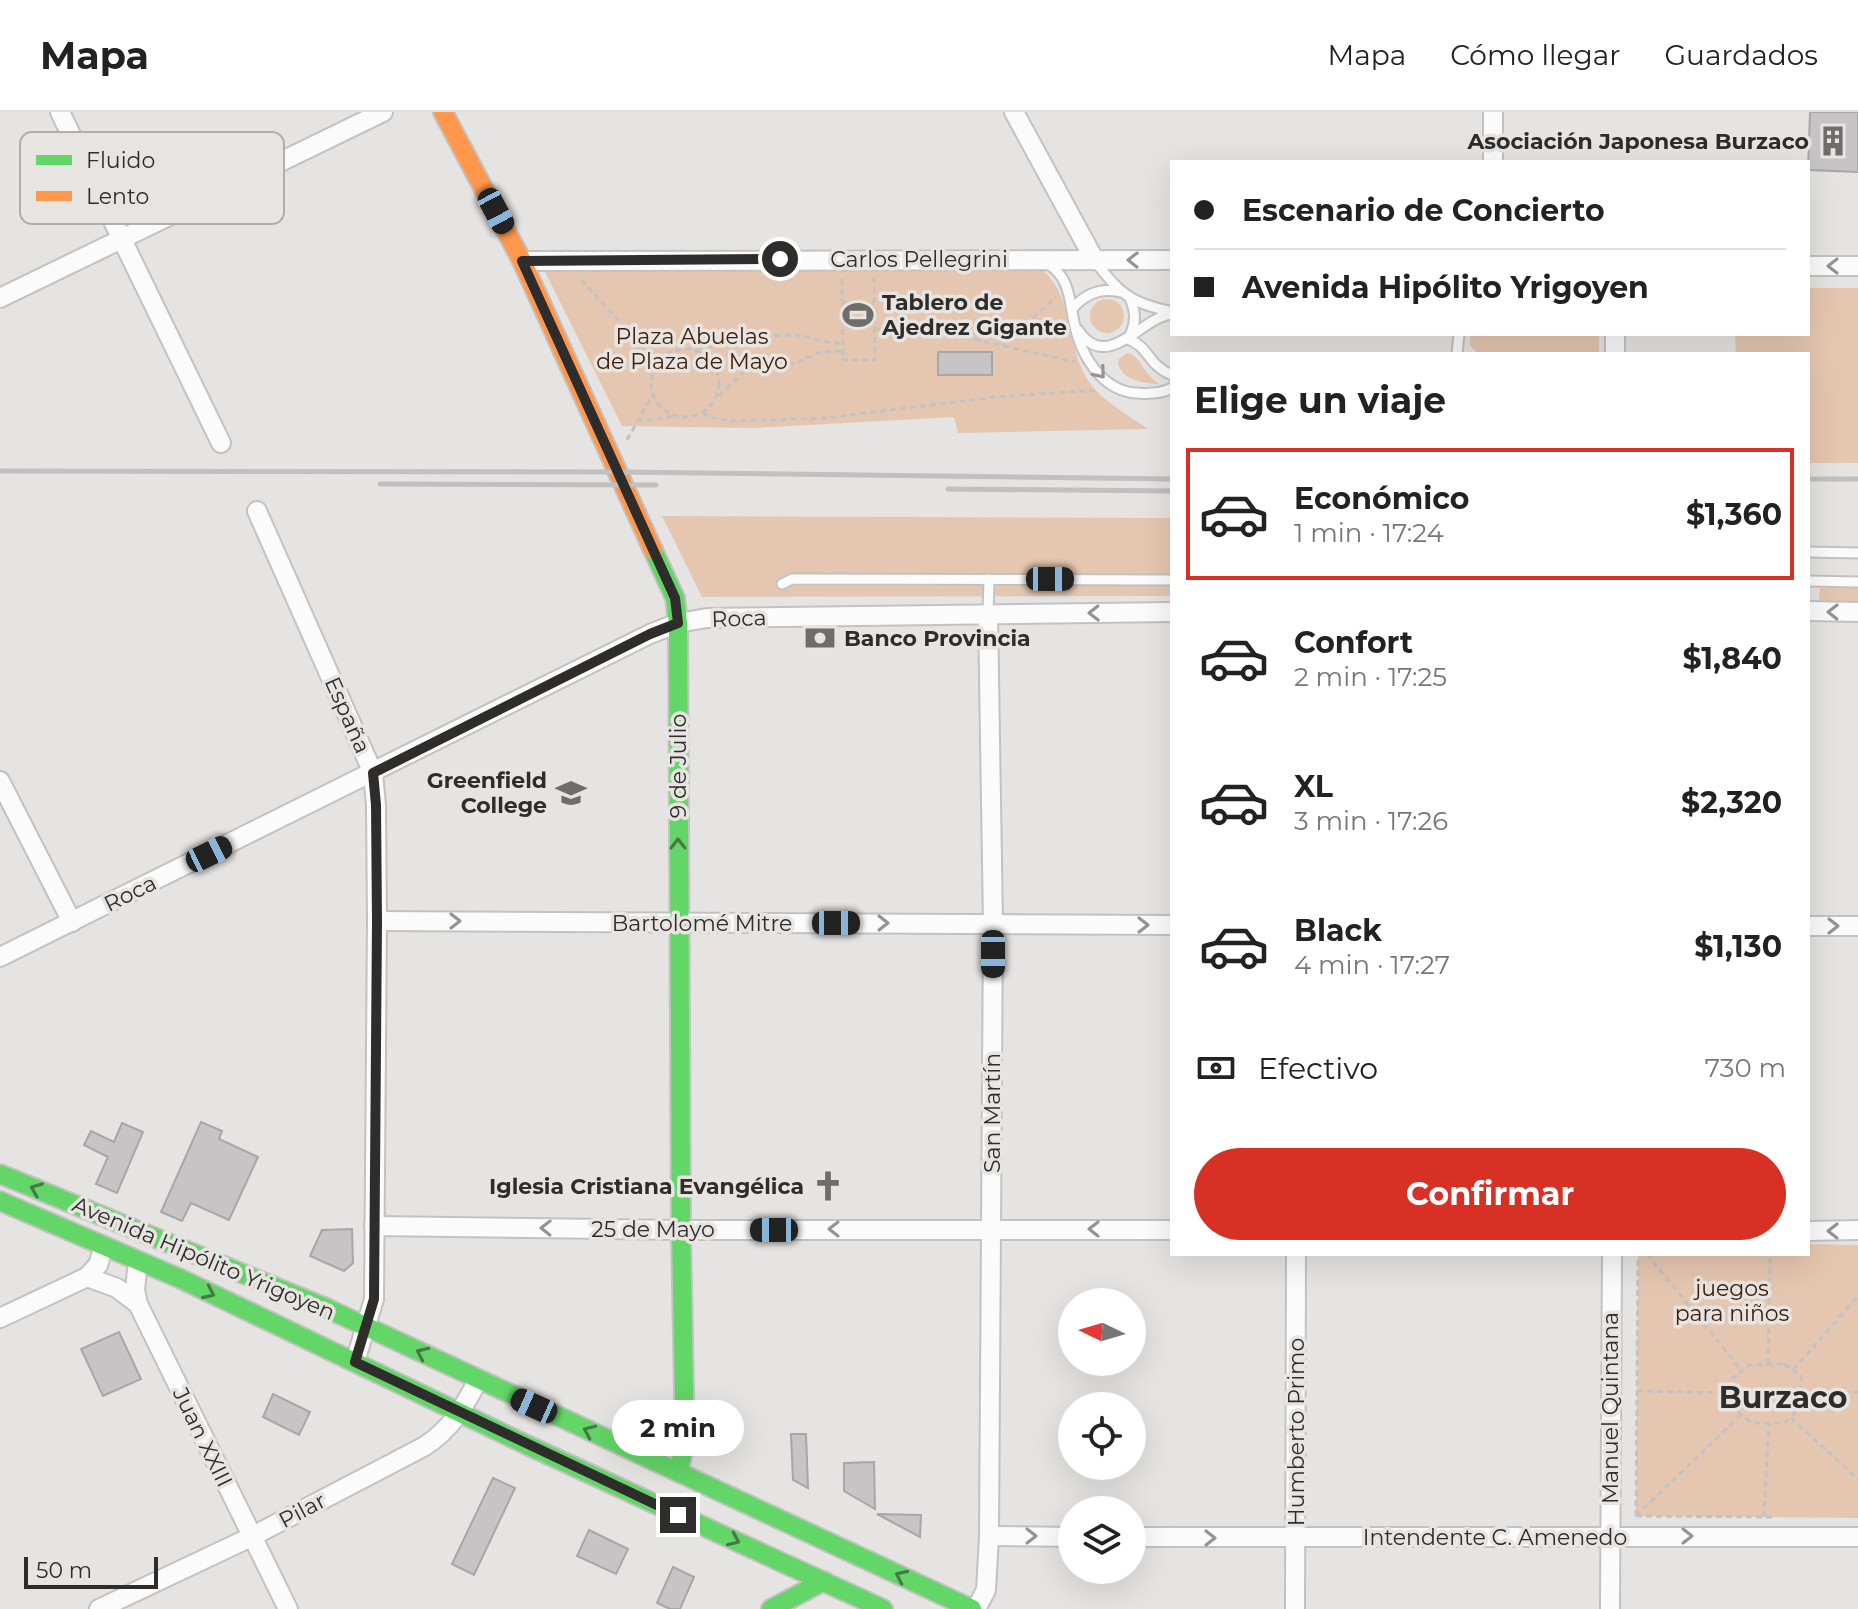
<!DOCTYPE html>
<html lang="es">
<meta charset="utf-8">
<style>
body{margin:0;font-family:Montserrat,sans-serif;background:#f6f6f6;color:#222;height:100vh;display:flex;flex-direction:column;font-size:30px;white-space:nowrap}
*{box-sizing:border-box;margin:0}
p{font-size:26px;color:#767676}
.icon{flex:none;width:44px;height:44px;fill:none;stroke:currentColor;stroke-width:2;stroke-linecap:round;stroke-linejoin:round}
.map{position:relative;flex:1;overflow:hidden}
.sheet{position:absolute;left:1170px;top:240px;width:640px;height:904px;display:flex;flex-direction:column;background:#fff;border-radius:0px;box-shadow:0 8px 32px #0002}
.sheet>*{flex:none}
.top-card{position:absolute;left:1170px;top:48px;width:640px;height:176px;border-radius:0px;box-shadow:0 8px 32px #0002;display:grid;align-content:center;height:176px;padding:0 24px;background:#fff}
.needle{width:52px;rotate:275deg}
.tools{position:absolute;left:1058px;top:1176px;display:grid;gap:16px}
.tools a{display:grid;place-items:center;width:88px;height:88px;border-radius:50%;background:#fff;box-shadow:0 8px 32px #0002;font-size:40px}
.scale{position:absolute;left:24px;bottom:20px;width:134px;box-sizing:border-box;padding-left:8px;border:4px solid #2e2d2c;border-top:0;font-size:22px;line-height:28px;white-space:nowrap;color:#2e2d2c;-webkit-text-stroke:6px #e7e4e2;paint-order:stroke}
.end{position:absolute;width:36px;height:36px;margin:-18px;border:10px solid #2e2d2c;background:#fff;box-shadow:0 0 0 4px #fff}
.from{border-radius:50%}
.bubble{position:absolute;height:56px;border-radius:28px;background:#fff;box-shadow:0 8px 32px #0002;font-size:26px;font-weight:700;line-height:56px;text-align:center}
.car{position:absolute;width:24px;height:48px;margin:-24px -12px;border-radius:10px;box-shadow:0 0 6px 2px #0007;background:linear-gradient(#222 24%,#8ab4d8 0 40%,#222 0 76%,#8ab4d8 0 86%,#222 0)}
.top-card b{display:flex;align-items:center;gap:28px;height:76px;font-size:30px}
.top-card b+b{border-top:2px solid #e0e0e0}
.top-card i{width:20px;height:20px;background:#222}
ul{padding:0;list-style:none}
li{display:flex;align-items:center;gap:24px;height:132px;margin:0 16px 12px;padding:0 8px;border:4px solid transparent;border-radius:0px}
li div{flex:1}
li b{display:block;font-size:30px}
li em{font-style:normal;font-weight:700}
li.current{border-color:#d93025}
li>.icon{width:72px;height:72px;stroke-width:1.5}
h2{padding:0 24px;font-size:36px;line-height:96px}
.pay{display:flex;align-items:center;gap:20px;height:88px;padding:0 24px;font-size:30px}
.pay p{margin-inline-start:auto}
.button{display:flex;gap:16px;margin-top:auto;padding:16px 24px}
.button a{flex:1;height:92px;border-radius:48px;background:#d93025;color:#fff;font-size:32px;font-weight:700;line-height:92px;text-align:center}
header{display:flex;align-items:center;gap:48px;box-sizing:border-box;height:112px;padding:0 40px;background:#fff;border-bottom:2px solid #e0e0e0}
header strong{font-size:38px}
nav{display:flex;gap:44px;margin-inline-start:auto;font-size:28px}
.map>svg:first-child{display:block}
</style>
<header>
<strong>Mapa</strong>
<nav><a>Mapa</a><a>Cómo llegar</a><a>Guardados</a></nav>
</header>
<div class="map">
<svg width="1858" height="1497" viewBox="0 0 1858 1497">
<rect width="100%" height="100%" fill="#e6e4e3"/>
<g fill="#e5c6b0">
<path d="M543 156 1044 159C1076 189 1065 241 1093 275 1107 292 1130 304 1148 317L958 321 954 305 755 316 622 314Z"/>
<path d="M1808 176H1858V351H1808V242H1736L1735 222H1808Z"/>
<circle cx="1107" cy="204" r="17"/>
<path d="M1470 222H1599V242H1478L1470 233Z"/>
<path d="M1127 241C1141 244 1145 264 1159 272 1143 271 1124 269 1118 252L1119 247Z"/>
<path d="M662 404 1172 406V484L702 485Z"/>
<path d="M1820 476H1858V489H1819Z"/>
<path d="M1808 1132 1858 1133V1406L1636 1404 1638 1142H1808Z"/>
</g>
<g fill="#c6c4c4" stroke="#a8a6a6" stroke-width="2">
<path d="M1810 0H1858V60L1808 58Z"/>
<rect x="938" y="240" width="54" height="23"/>
<path d="M201 1010 222 1019 219 1027 258 1045 229 1108 191 1091 182 1109 161 1100Z"/>
<path d="M122 1011 143 1020 117 1081 96 1072 108 1045 84 1033 91 1019 114 1030Z"/>
<path d="M352 1117 353 1151 344 1159 310 1144 322 1118Z"/>
<path d="M119 1220 141 1267 103 1284 81 1237Z"/>
<path d="M273 1282 310 1300 299 1323 263 1305Z"/>
<path d="M791 1322H806L808 1376 793 1368Z"/>
<path d="M874 1350 875 1397 844 1379V1351Z"/>
<path d="M493 1366 515 1376 474 1463 452 1452Z"/>
<path d="M877 1402 921 1403 920 1425Z"/>
<path d="M589 1418 628 1437 616 1462 577 1444Z"/>
<path d="M673 1455 694 1465 680 1497H670L657 1491Z"/>
</g>
<g fill="none" stroke-linecap="round" stroke-linejoin="round">
<g stroke="#c3c2c1" stroke-width="13">
<g id="lane">
<path d="M1095 149C1118 180 1130 191 1169 199"/>
<path d="M1046 151C1070 164 1069 187 1074 210 1080 242 1101 278 1135 281 1147 282 1161 282 1172 276"/>
<path d="M1130 186C1136 201 1136 209 1130 224"/>
<path d="M1072 197C1085 182 1100 175 1120 180"/>
<path d="M1078 218C1107 262 1141 205 1172 202"/>
<path d="M1128 227C1151 236 1146 252 1172 263"/>
<path d="M1457 242 1459 222"/>
<path d="M1808 440 1858 441"/>
<path d="M1808 469 1858 470"/>
<path d="M782 472 792 467 1172 468"/>
<path d="M988 502 989 467"/>
</g>
</g>
<g stroke="#c3c2c1" stroke-width="22">
<g id="street">
<path d="M60 0 221 331"/>
<path d="M1014 0 1094 147"/>
<path d="M1493 0V50"/>
<path d="M522 149 1172 148"/>
<path d="M1808 154H1858"/>
<path d="M0 186 383 0"/>
<path d="M1615 222V242"/>
<path d="M257 399 373 661 376 693 377 809 374 1187 355 1250"/>
<path d="M1808 499 1858 500"/>
<path d="M0 669 72 810"/>
<path d="M377 809 1172 813"/>
<path d="M1808 814H1858"/>
<path d="M0 845 650 522 678 511 707 506 1172 500"/>
<path d="M374 1114 681 1118H1172"/>
<path d="M1808 1119 1858 1118"/>
<path d="M138 1149 135 1178 138 1192 288 1497"/>
<path d="M87 1165 117 1176 138 1192"/>
<path d="M0 1206 87 1165 98 1153 104 1134"/>
<path d="M989 1424 1072 1425"/>
<path d="M1132 1425H1858"/>
<path d="M99 1497 251 1425 425 1334C451 1317 464 1295 478 1268"/>
<path d="M976 1497 986 1478 989 1424 993 812 988 502"/>
<path d="M1295 1497 1296 1142"/>
<path d="M1610 1497 1612 1142"/>
</g>
</g>
<g stroke="#c3c2c1" stroke-width="22">
<g id="fast">
<path d="M653 438 675 486 678 511 681 1118 685 1333 678 1359"/>
<path d="M0 1062 324 1195 972 1497"/>
<path d="M0 1089 181 1167 527 1333 883 1497"/>
<path d="M771 1497 824 1469"/>
</g>
</g>
<g stroke="#c3c2c1" stroke-width="22">
<path id="slow" d="M443 0 522 149 653 438"/>
</g>
<g stroke="#c4c3c2" stroke-width="3" stroke-dasharray="6 4" stroke-linecap="butt">
<path d="M842 167 843 248H875L874 165"/>
<path d="M581 168 658 250"/>
<path d="M842 191H874"/>
<path d="M875 217 950 222 1075 250"/>
<path d="M1003 233 1056 185"/>
<circle cx="685" cy="271" r="34"/>
<path d="M696 237C726 234 754 224 785 223 804 222 823 231 842 232"/>
<path d="M719 284 743 261 759 253 795 252 820 240 843 239"/>
<path d="M702 301 713 306 731 309 826 306 995 285 1099 278"/>
<path d="M637 309 673 305"/>
<path d="M627 328 653 282"/>
<path d="M1647 1142 1742 1259"/>
<path d="M1768 1252 1770 1142"/>
<path d="M1784 1252 1801 1264 1802 1295 1784 1311H1752L1733 1296V1266L1750 1253Z"/>
<path d="M1793 1258 1858 1184"/>
<path d="M1637 1279 1732 1281"/>
<path d="M1803 1282 1858 1280"/>
<path d="M1791 1306 1858 1367"/>
<path d="M1636 1404 1638 1142"/>
<path d="M1636 1404 1776 1405"/>
<path d="M1636 1404 1740 1304"/>
<path d="M1764 1405 1769 1311"/>
</g>
<use href="#lane" stroke="#fbfbfb" stroke-width="9"/>
<use href="#street" stroke="#fbfbfb" stroke-width="18"/>
<use href="#fast" stroke="#63d668" stroke-width="18"/>
<use href="#slow" stroke="#ff974d" stroke-width="18"/>
<g stroke="#c1bfbf" stroke-width="5">
<path d="M0 359 619 360 1172 367"/>
<path d="M1808 367H1858"/>
<path d="M380 372 656 373"/>
<path d="M948 377 1172 379"/>
</g>
</g>
<defs><path id="oneway-chevron" d="M-2-3.5L2.5 0L-2 3.5" fill="none" stroke-width="1.6" stroke-linecap="round" stroke-linejoin="round" transform="scale(2)"/></defs>
<g stroke="#949494">
<use href="#oneway-chevron" transform="translate(1133 148) rotate(-179)"/>
<use href="#oneway-chevron" transform="translate(1833 154) rotate(180)"/>
<use href="#oneway-chevron" transform="translate(1100 261) rotate(50)"/>
<use href="#oneway-chevron" transform="translate(1833 500) rotate(-179)"/>
<use href="#oneway-chevron" transform="translate(1094 501) rotate(179)"/>
<use href="#oneway-chevron" transform="translate(455 809)"/>
<use href="#oneway-chevron" transform="translate(883 811)"/>
<use href="#oneway-chevron" transform="translate(1143 813)"/>
<use href="#oneway-chevron" transform="translate(1833 814)"/>
<use href="#oneway-chevron" transform="translate(546 1116) rotate(-179)"/>
<use href="#oneway-chevron" transform="translate(834 1117) rotate(180)"/>
<use href="#oneway-chevron" transform="translate(1094 1117) rotate(-180)"/>
<use href="#oneway-chevron" transform="translate(1833 1119) rotate(180)"/>
<use href="#oneway-chevron" transform="translate(1031 1424)"/>
<use href="#oneway-chevron" transform="translate(1687 1424)"/>
<use href="#oneway-chevron" transform="translate(1210 1426)"/>
</g>
<g stroke="#467947">
<use href="#oneway-chevron" transform="translate(678 732) rotate(-90)"/>
<use href="#oneway-chevron" transform="translate(36 1077) rotate(-158)"/>
<use href="#oneway-chevron" transform="translate(209 1181) rotate(25)"/>
<use href="#oneway-chevron" transform="translate(422 1241) rotate(-155)"/>
<use href="#oneway-chevron" transform="translate(589 1319) rotate(-156)"/>
<use href="#oneway-chevron" transform="translate(734 1428) rotate(24)"/>
<use href="#oneway-chevron" transform="translate(901 1464) rotate(-155)"/>
</g>
<g fill="none" stroke-linecap="round" stroke-linejoin="round">
<path stroke="#2e2d2c" stroke-width="10" d="M678 1403 355 1250 374 1187 377 809 376 693 373 661 650 522 678 511 675 486 522 149 780 147"/>
</g>
<defs>
<g id="building-bare" transform="scale(2.4)"><path d="M-4-6H4V6H1V3H-1V6H-4ZM-2.5-4.3h1.7v1.8h-1.7ZM.8-4.3h1.7v1.8H.8ZM-2.5-1h1.7V.8h-1.7ZM.8-1h1.7V.8H.8Z" fill="#6e6d6c" stroke="#e7e4e2" stroke-width="2.5" paint-order="stroke"/></g>
<g id="stadium-bare" transform="scale(2.4)"><path d="M0-5a6.5 5 0 1 0 0 10a6.5 5 0 1 0 0-10ZM-3.5-1.8h7v3.6h-7Z" fill="#6e6d6c" stroke="#e7e4e2" stroke-width="2.5" paint-order="stroke"/></g>
<g id="bank-bare" transform="scale(2.4)"><path d="M-6-4H6V4H-6ZM0-2.3a2.3 2.3 0 1 0 0 4.6a2.3 2.3 0 1 0 0-4.6Z" fill="#6e6d6c" stroke="#e7e4e2" stroke-width="2.5" paint-order="stroke"/></g>
<g id="school-bare" transform="scale(2.4)"><path d="M0-5L7-2L0 1L-7-2ZM-4 1L0 2.5L4 1V4Q0 6-4 4Z" fill="#6e6d6c" stroke="#e7e4e2" stroke-width="2.5" paint-order="stroke"/></g>
<g id="church-bare" transform="scale(2.4)"><path d="M-1.2-6h2.4v3.5h3.3v2.4h-3.3V6h-2.4V-.1h-3.3v-2.4h3.3Z" fill="#6e6d6c" stroke="#e7e4e2" stroke-width="2.5" paint-order="stroke"/></g>
</defs>
<g fill-rule="evenodd">
<use href="#building-bare" x="1833" y="29"/>
<use href="#stadium-bare" x="858" y="203"/>
<use href="#bank-bare" x="820" y="526"/>
<use href="#school-bare" x="571" y="681"/>
<use href="#church-bare" x="828" y="1074"/>
</g>
<g text-anchor="middle" stroke-width="7" stroke-linejoin="round" paint-order="stroke">
<g font-size="22" font-weight="bold" fill="#2e2d2c" stroke="#e7e4e2" text-anchor="end">
<text x="1809" y="37">Asociación Japonesa Burzaco</text>
<text x="882" y="198" text-anchor="start">Tablero de<tspan x="882" dy="25">Ajedrez Gigante</tspan></text>
<text x="844" y="534" text-anchor="start">Banco Provincia</text>
<text x="547" y="676">Greenfield<tspan x="547" dy="25">College</tspan></text>
<text x="804" y="1082">Iglesia Cristiana Evangélica</text>
</g>
<g font-size="22" fill="#2e2d2c" stroke="#e7e4e2">
<text x="919" y="155">Carlos Pellegrini</text>
<text transform="translate(739 506) rotate(-2)" y="8">Roca</text>
<text transform="translate(348 603) rotate(66)" y="8">España</text>
<text transform="translate(678 654) rotate(-90)" y="8">9 de Julio</text>
<text transform="translate(130 781) rotate(-26)" y="8">Roca</text>
<text x="702" y="819">Bartolomé Mitre</text>
<text transform="translate(992 1001) rotate(-90)" y="8">San Martín</text>
<text x="653" y="1125">25 de Mayo</text>
<text transform="translate(204 1146) rotate(23)" y="8">Avenida Hipólito Yrigoyen</text>
<text transform="translate(1610 1296) rotate(-90)" y="8">Manuel Quintana</text>
<text transform="translate(1296 1320) rotate(-90)" y="8">Humberto Primo</text>
<text transform="translate(203 1325) rotate(64)" y="8">Juan XXIII</text>
<text transform="translate(302 1398) rotate(-28)" y="8">Pilar</text>
<text x="1495" y="1433">Intendente C. Amenedo</text>
</g>
<g font-size="22" fill="#3e210b" stroke="#e7e4e2">
<text x="692" y="232">Plaza Abuelas<tspan x="692" dy="25">de Plaza de Mayo</tspan></text>
<text x="1732" y="1184">juegos<tspan x="1732" dy="25">para niños</tspan></text>
</g>
<g font-size="30" font-weight="bold" fill="#2e2d2c" stroke="#e7e4e2">
<text x="1783" y="1296">Burzaco</text>
</g>
</g>
<rect x="20" y="20" width="264" height="92" rx="12" fill="#e7e4e2" stroke="#b0adab" stroke-width="2"/>
<rect x="36" y="43" width="36" height="10" fill="#63d668"/>
<rect x="36" y="79" width="36" height="10" fill="#ff974d"/>
<g font-size="22" fill="#2e2d2c">
<text x="86" y="56">Fluido</text>
<text x="86" y="92">Lento</text>
</g>
</svg>
<div class="tools">
<a><svg class="needle" viewBox="-14 -14 28 28"><path d="M0-13l5 13h-10z" fill="#e53935"/><path d="M0 13l5-13h-10z" fill="#767676"/></svg></a>
<a><svg class="icon" aria-label="locate" viewBox="0 0 24 24"><circle cx="12" cy="12" r="6"/><path d="M12 2v4M12 18v4M2 12h4M18 12h4"/></svg></a>
<a><svg class="icon" aria-label="layers" viewBox="0 0 24 24"><path d="M12 4l9 5-9 5-9-5zM3 14l9 5 9-5"/></svg></a>
</div>
<div class="scale">50 m</div>
<i class="end from" style="left:780px;top:147px"></i>
<i class="end" style="left:678px;top:1403px"></i>
<div class="bubble" style="left:612px;top:1288px;width:132px">2 min</div>
<i class="car" style="left:496px;top:99px;rotate:152deg"></i>
<i class="car" style="left:1050px;top:467px;rotate:90deg"></i>
<i class="car" style="left:209px;top:742px;rotate:64deg"></i>
<i class="car" style="left:836px;top:811px;rotate:90deg"></i>
<i class="car" style="left:993px;top:842px;rotate:180deg"></i>
<i class="car" style="left:774px;top:1118px;rotate:270deg"></i>
<i class="car" style="left:534px;top:1294px;rotate:294deg"></i>
<div class="top-card">
<b><i class="from"></i>Escenario de Concierto</b>
<b><i></i>Avenida Hipólito Yrigoyen</b>
</div>
<section class="sheet">
<h2>Elige un viaje</h2>
<ul>
<li class="current"><svg class="icon" aria-label="car" viewBox="0 0 24 24"><path d="M5 17H2v-5l4-1 3-4h7l3 4 3 1v5h-3M9 17h6M6 11h13"/><circle cx="7" cy="17" r="2"/><circle cx="17" cy="17" r="2"/></svg><div><b>Económico</b><p>1 min · 17:24</p></div><em>$1,360</em></li>
<li><svg class="icon" aria-label="car" viewBox="0 0 24 24"><path d="M5 17H2v-5l4-1 3-4h7l3 4 3 1v5h-3M9 17h6M6 11h13"/><circle cx="7" cy="17" r="2"/><circle cx="17" cy="17" r="2"/></svg><div><b>Confort</b><p>2 min · 17:25</p></div><em>$1,840</em></li>
<li><svg class="icon" aria-label="car" viewBox="0 0 24 24"><path d="M5 17H2v-5l4-1 3-4h7l3 4 3 1v5h-3M9 17h6M6 11h13"/><circle cx="7" cy="17" r="2"/><circle cx="17" cy="17" r="2"/></svg><div><b>XL</b><p>3 min · 17:26</p></div><em>$2,320</em></li>
<li><svg class="icon" aria-label="car" viewBox="0 0 24 24"><path d="M5 17H2v-5l4-1 3-4h7l3 4 3 1v5h-3M9 17h6M6 11h13"/><circle cx="7" cy="17" r="2"/><circle cx="17" cy="17" r="2"/></svg><div><b>Black</b><p>4 min · 17:27</p></div><em>$1,130</em></li>
</ul>
<div class="pay"><svg class="icon" aria-label="cash" viewBox="0 0 24 24"><path d="M3 7h18v10H3z"/><circle cx="12" cy="12" r="2"/></svg>Efectivo<p>730 m</p></div>
<div class="button"><a>Confirmar</a></div>
</section>
</div>
